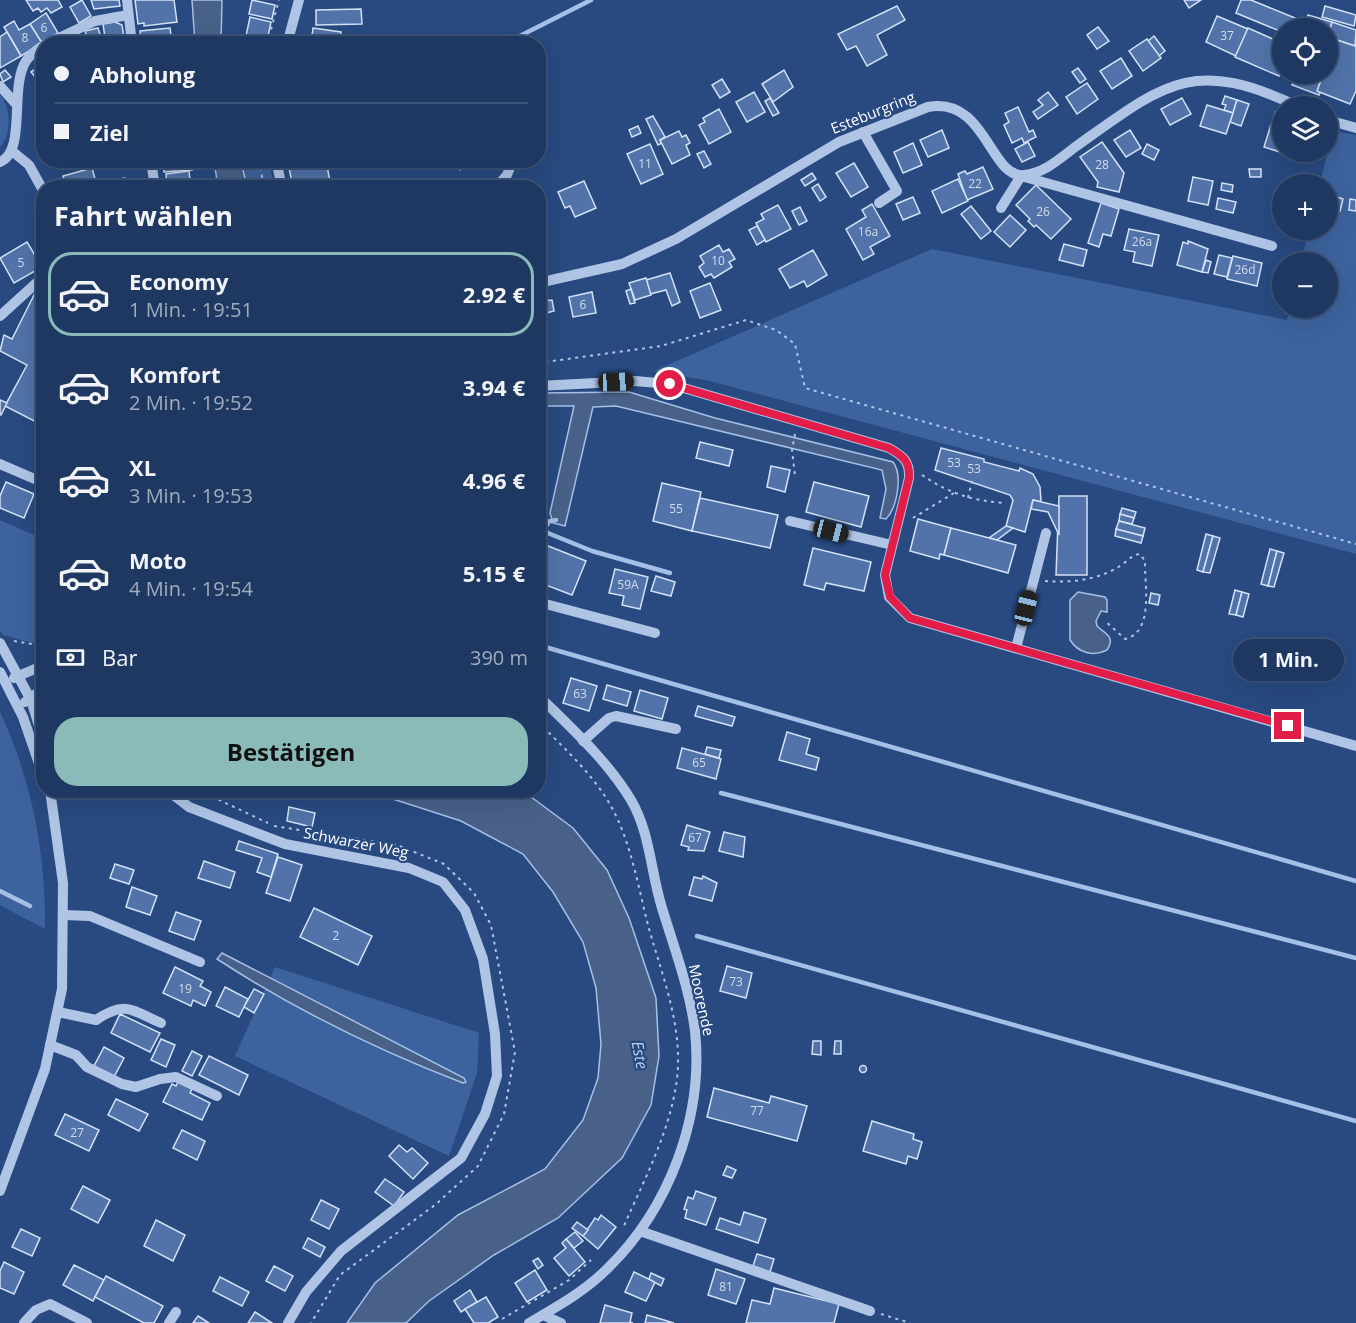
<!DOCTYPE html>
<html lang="de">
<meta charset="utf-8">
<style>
body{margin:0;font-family:"Open Sans",sans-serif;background:#263f67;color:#f1f3f6;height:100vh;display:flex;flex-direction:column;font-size:22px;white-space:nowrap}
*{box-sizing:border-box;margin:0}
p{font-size:20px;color:#a1acbd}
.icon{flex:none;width:33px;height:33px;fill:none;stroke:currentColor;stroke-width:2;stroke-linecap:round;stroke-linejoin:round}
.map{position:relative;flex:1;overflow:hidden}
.sheet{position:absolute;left:36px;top:180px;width:510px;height:618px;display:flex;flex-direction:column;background:#1e3861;border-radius:24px;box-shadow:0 6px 24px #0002,0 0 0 2px #3c5276}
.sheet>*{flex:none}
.hud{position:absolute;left:36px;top:36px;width:510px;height:132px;border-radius:24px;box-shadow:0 6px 24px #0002,0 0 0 2px #3c5276;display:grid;align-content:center;height:132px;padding:0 18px;background:#1e3861}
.controls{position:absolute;left:1272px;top:18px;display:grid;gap:12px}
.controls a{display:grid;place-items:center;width:66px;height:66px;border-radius:50%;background:#1e3861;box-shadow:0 6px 24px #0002,0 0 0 2px #3c5276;font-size:30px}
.end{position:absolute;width:27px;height:27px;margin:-14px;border:8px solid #e11d48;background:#fff;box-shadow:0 0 0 3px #fff}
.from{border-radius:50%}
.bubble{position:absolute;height:42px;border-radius:21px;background:#1e3861;box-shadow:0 6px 24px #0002,0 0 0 2px #3c5276;font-size:20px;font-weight:700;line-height:42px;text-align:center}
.car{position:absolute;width:18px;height:36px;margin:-18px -9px;border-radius:8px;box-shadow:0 0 4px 2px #0007;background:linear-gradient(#222 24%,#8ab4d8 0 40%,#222 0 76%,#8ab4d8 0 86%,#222 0)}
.hud b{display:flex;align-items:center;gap:21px;height:57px;font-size:22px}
.hud b+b{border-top:2px solid #3c5276}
.hud i{width:15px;height:15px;background:#f1f3f6}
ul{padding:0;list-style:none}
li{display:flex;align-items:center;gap:18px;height:84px;margin:0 12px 9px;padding:0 6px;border:3px solid transparent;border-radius:24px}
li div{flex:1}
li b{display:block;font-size:22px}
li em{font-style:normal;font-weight:700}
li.active{border-color:#8bbbb9}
li>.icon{width:54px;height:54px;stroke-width:1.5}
h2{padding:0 18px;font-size:27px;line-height:72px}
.pay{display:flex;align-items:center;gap:15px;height:66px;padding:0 18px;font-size:22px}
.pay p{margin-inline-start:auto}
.action{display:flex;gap:12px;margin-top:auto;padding:12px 18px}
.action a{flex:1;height:69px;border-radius:24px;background:#8bbbb9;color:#111;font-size:24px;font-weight:700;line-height:69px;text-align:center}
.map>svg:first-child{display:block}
</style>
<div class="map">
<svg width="1356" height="1323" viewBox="0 0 1356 1323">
<rect width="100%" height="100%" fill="#284a81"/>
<g fill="#3d639e">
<path d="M0 94C11 107 12 135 0 147Z"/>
<path d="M1333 131 1356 135V554L710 381 654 371 932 249 1287 320 1290 308H1328V262H1301L1309 230H1328V184H1320Z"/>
<path d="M241 161H269L274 187H247Z"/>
<path d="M0 520 43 539V643L36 644 3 635 0 631Z"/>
<path d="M0 712C32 780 46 854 45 929L0 905Z"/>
<path d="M275 967 479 1033 477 1073 449 1156 235 1056Z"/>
</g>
<g fill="#496189" stroke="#a5c0e6" stroke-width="1.5">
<path d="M192 0H222L221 43H195Z"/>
<path d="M214 161H241L247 187H218Z"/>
<path d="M629 392 715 418 893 462C903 475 897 508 886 519L880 518 886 489 882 470 616 406 593 407 565 526 553 523 550 513 574 406H539V393Z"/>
<path d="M1078 592 1105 597 1107 600V612L1101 611 1096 621 1097 626C1105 634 1116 636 1107 650 1094 657 1078 653 1070 640V600Z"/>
<path d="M368 791H523L573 828 607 870 629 918 656 998 659 1056 651 1105 622 1158 558 1218 494 1255 429 1301 406 1323H347L375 1283 458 1215 545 1169 583 1120 598 1078 601 1044 596 988 583 942 553 892 523 854 461 821Z"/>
<path d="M222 953 464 1078 466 1082 463 1083C377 1050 294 1009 217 959Z"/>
</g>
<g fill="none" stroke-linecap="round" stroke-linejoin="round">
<g stroke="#a5c0e6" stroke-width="4.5">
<path d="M504 44 591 0"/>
<path d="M538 524 556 520"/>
<path d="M538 529 592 551 670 573"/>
<path d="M538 645 1356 881"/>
<path d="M721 793 1356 958"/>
<path d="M0 891 30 906"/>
<path d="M697 936 1356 1121"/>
</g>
</g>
<g fill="#5173a9" stroke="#d3e1f5" stroke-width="1.5">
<path d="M26 0H58L62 7 51 13 47 8 41 12 38 8 33 11Z"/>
<path d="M82 0 91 16 79 23 70 7Z"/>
<path d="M91 0H119L120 6 94 9Z"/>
<path d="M135 0H174L177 22 144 26V23L138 24Z"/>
<path d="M252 0 275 5 272 19 249 14Z"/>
<path d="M1184 0H1201L1189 8Z"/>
<path d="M1241 0H1251L1295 18 1291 28H1282V32L1236 13Z"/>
<path d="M897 6 905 20 877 35 887 55 867 66 856 46 847 50 838 34Z"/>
<path d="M1325 6 1356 15 1354 26 1322 17Z"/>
<path d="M361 9 362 24 316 25V10Z"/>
<path d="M46 13 58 33 42 43 30 24Z"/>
<path d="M1308 15 1332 22 1328 36V28H1304Z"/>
<path d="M1217 16 1248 29 1236 56 1206 42Z"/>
<path d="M250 17 271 22 267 41 246 36Z"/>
<path d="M14 21 19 30 30 24 42 43 21 56 4 27Z"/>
<path d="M115 22 122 25 125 44H106L103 24Z"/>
<path d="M1332 22 1356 30 1355 46 1328 37Z"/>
<path d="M1098 27 1109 41 1097 49 1087 35Z"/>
<path d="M98 28 103 44H89L85 31Z"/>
<path d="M170 28 172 42 142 44 140 31Z"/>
<path d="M313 28 341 32 340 44H311Z"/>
<path d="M1248 28 1282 43V68L1279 76 1235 57Z"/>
<path d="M7 32 21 56 0 68V37Z"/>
<path d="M1154 36 1165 51 1159 56 1148 41Z"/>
<path d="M82 37 85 44H69L68 42Z"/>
<path d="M1328 37 1355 46 1356 43V91L1350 104 1317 91 1323 74H1328Z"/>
<path d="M238 38 264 43V44H237Z"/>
<path d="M428 38 431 44H415Z"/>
<path d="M1147 39 1161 58 1143 71 1129 51Z"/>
<path d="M1121 58 1132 76 1112 89 1100 71Z"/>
<path d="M44 63V88L31 72Z"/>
<path d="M1078 68 1086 79 1080 83 1072 72Z"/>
<path d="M5 70 11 77 3 82 0 74Z"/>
<path d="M784 70 793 87 773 102 762 84Z"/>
<path d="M1300 74 1321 79 1317 91 1320 93 1319 95 1292 85Z"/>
<path d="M722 79 730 92 720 98 712 85Z"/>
<path d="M1087 83 1098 99 1077 114 1066 97Z"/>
<path d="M754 92 765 112 747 122 736 102Z"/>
<path d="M1048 92 1058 105 1038 119 1033 112 1043 105 1038 100Z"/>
<path d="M1225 96 1237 100 1233 113 1224 110 1226 105 1222 104Z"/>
<path d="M770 98 779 113 773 116 765 101Z"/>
<path d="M1182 98 1191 114 1170 125 1161 109Z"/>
<path d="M1237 100 1249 104 1241 126 1230 122Z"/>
<path d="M1207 105 1233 113 1226 134 1200 126Z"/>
<path d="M1018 107 1029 132 1033 130 1036 137 1024 143 1022 138 1012 143 1004 125 1009 122 1005 113Z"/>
<path d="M719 109 731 132 709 144 699 125 705 122 703 118Z"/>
<path d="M1275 112 1282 115 1280 152 1264 147Z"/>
<path d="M653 116 665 137 660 140 662 143 658 145 646 119Z"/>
<path d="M638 126 641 133 632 137 629 130Z"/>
<path d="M942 130 949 148 928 157 920 140Z"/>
<path d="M1130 130 1141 148 1126 157 1114 140Z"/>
<path d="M679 131 682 137 686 135 690 143 686 145 690 155 672 164 660 140Z"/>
<path d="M1028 142 1035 156 1022 162 1015 149Z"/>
<path d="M1102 142 1124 173 1119 192 1097 187 1098 182 1080 157Z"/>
<path d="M913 143 922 165 903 173 894 152Z"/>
<path d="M650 144 663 174 641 184 627 154Z"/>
<path d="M1147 144 1159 150 1154 160 1142 154Z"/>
<path d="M704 151 711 164 704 168 697 154Z"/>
<path d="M190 160 192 170 164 172 163 161Z"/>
<path d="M452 160H471L460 170Z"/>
<path d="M326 161 331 186 293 188 289 168Z"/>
<path d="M854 163 868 187 851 197 836 173Z"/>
<path d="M983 167 993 189 967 200 958 174 965 171 967 174Z"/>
<path d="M92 168 97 186 66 188 63 176Z"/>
<path d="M1249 169H1261V177H1250Z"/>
<path d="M189 171 191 188H167L166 174Z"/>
<path d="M812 173 816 179 805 186 801 180Z"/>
<path d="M1193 177 1213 181 1208 205 1188 201Z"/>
<path d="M125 178 126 185 152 180 153 188H108L115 186 113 180Z"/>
<path d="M958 179 968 201 942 213 932 191Z"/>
<path d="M584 181 596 208 575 217 570 206 565 208 558 192Z"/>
<path d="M1222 183 1233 185 1232 192 1221 190Z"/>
<path d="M818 184 826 197 820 201 812 188Z"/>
<path d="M1036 185 1071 219 1051 239 1036 225 1034 227 1028 221 1030 219 1016 205Z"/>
<path d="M1328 194 1343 199 1340 211 1330 208 1328 214Z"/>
<path d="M913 197 920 213 903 220 896 204Z"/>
<path d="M1218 198 1236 202 1233 213 1216 209Z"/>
<path d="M1350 199 1356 200V211L1349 210Z"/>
<path d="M1101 203 1119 209 1111 236 1103 234 1099 247 1088 243Z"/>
<path d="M872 204 890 236 870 247 874 254 863 260 846 229 866 217 862 210Z"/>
<path d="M778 205 791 229 766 242 756 223 764 219 761 214Z"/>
<path d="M971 206 991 231 981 239 961 214Z"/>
<path d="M800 207 807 221 799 225 792 211Z"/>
<path d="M1010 215 1026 230 1010 247 994 232Z"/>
<path d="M757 226 765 240 757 245 749 230Z"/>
<path d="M1129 229 1159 235 1152 266 1133 262 1135 252 1124 250Z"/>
<path d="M1188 241 1208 249 1202 272 1177 265 1183 242 1188 244Z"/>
<path d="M27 242 42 267 14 283 0 258Z"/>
<path d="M1064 244 1087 250 1083 266 1059 260Z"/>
<path d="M719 245 723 252 729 249 735 259 729 262 732 267 714 278 711 274 705 277 699 267 704 263 700 256Z"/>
<path d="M813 250 827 275 807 287 804 281 790 288 779 269Z"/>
<path d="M1219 255 1232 258 1227 277 1214 274Z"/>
<path d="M1233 256 1262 263 1257 286 1227 279Z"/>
<path d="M1206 260 1211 262 1208 273 1202 272Z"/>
<path d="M670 273 680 302 672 306 666 290 650 294 646 280Z"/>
<path d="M646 278 651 295 635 300 629 283Z"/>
<path d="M710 283 721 310 700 318 690 291Z"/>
<path d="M631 289 635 303 630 304 626 291Z"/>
<path d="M36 291 44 295V426L5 406 27 365 0 351 4 335 12 339Z"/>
<path d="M592 292 596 313 573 317 569 297Z"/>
<path d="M552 300 554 311 546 313 544 301Z"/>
<path d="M540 301 544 324 538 325V302Z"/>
<path d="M0 400 7 403 1 415 0 414Z"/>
<path d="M700 442 733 450 729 466 696 458Z"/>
<path d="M941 448 984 459V462L1019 471 1020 468 1033 474 1040 487 1041 502 1033 500 1025 532 1006 526 1013 500 1010 495 935 470Z"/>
<path d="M771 466 790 470 785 492 767 487Z"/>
<path d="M6 482 34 494 24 518 0 508V496Z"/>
<path d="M814 482 869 496 861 527 806 512Z"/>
<path d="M662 483 701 492 692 531 653 521Z"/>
<path d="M1059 496H1087V575H1056Z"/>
<path d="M700 498 778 515 770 548 692 531Z"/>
<path d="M1033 500 1059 506V535L1048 512 1031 509Z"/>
<path d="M1122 508 1136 512 1134 518 1120 514Z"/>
<path d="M44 510V527L37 524Z"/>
<path d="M1120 514 1134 518 1132 524 1119 521Z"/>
<path d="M918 519 951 528 944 555 940 554 939 559 910 551Z"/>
<path d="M1119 521 1145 528 1143 536 1116 529Z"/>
<path d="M1006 526 1013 528 997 540 989 538Z"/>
<path d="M951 528 1016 545 1008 573 944 555Z"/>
<path d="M1116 529 1143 536 1141 543 1115 536Z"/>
<path d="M1206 534 1213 536 1203 572 1197 570Z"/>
<path d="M1213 536 1220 538 1210 573 1203 572Z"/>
<path d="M538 542 586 561 572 595 538 582Z"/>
<path d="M813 548 871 562 864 591 826 583 824 590 804 585Z"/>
<path d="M1270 549 1277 551 1268 586 1261 584Z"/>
<path d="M1277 551 1284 553 1274 587 1268 586Z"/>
<path d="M615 569 648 577 640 609 622 605 624 596 609 593Z"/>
<path d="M656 576 675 582 671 596 651 591Z"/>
<path d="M1235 590 1242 592 1236 615 1229 614Z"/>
<path d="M1242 592 1249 594 1243 617 1236 615Z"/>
<path d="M1151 593 1160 595 1158 605 1149 603Z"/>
<path d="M571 678 597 686 589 711 563 703Z"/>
<path d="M607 685 631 692 627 706 603 699Z"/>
<path d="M640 690 668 698 662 719 634 711Z"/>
<path d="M698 706 735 717 732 726 695 716Z"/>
<path d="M787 732 810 739 806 754 819 758 816 770 779 760Z"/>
<path d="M707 747 721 750 719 758 705 754Z"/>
<path d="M682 748 721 759 716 779 677 768Z"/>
<path d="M289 807 315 813 312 827 287 821Z"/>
<path d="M687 825 710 832 704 851 688 850 689 847 681 845Z"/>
<path d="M724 832 745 837 743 857 719 851Z"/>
<path d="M239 841 278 854 271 877 257 872 262 858 236 850Z"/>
<path d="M278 857 302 865 290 901 266 893Z"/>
<path d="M204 861 235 872 230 888 198 878Z"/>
<path d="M115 864 134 870 129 884 110 878Z"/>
<path d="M703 876 717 883 712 901 689 895 694 877 702 879Z"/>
<path d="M132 887 157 896 150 915 126 907Z"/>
<path d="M314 908 372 936 358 965 300 937Z"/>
<path d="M176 912 201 921 194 940 169 931Z"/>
<path d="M727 966 752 973 746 998 720 991Z"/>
<path d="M175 967 203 981 200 986 211 992 205 1006 193 1000 191 1006 163 993Z"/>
<path d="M225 987 248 999 239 1017 216 1006Z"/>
<path d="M254 989 264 994 254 1013 244 1007Z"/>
<path d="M120 1014 160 1033 150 1052 111 1033Z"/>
<path d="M161 1039 175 1045 166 1067 151 1060Z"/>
<path d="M813 1041H821V1055L812 1054Z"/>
<path d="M835 1041H841V1054H834Z"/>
<path d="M104 1047 124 1058 114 1077 94 1066Z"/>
<path d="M192 1051 202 1056 192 1076 182 1071Z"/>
<path d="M209 1056 248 1075 239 1095 199 1075Z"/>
<circle cx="863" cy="1069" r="3.5"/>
<path d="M178 1082 192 1089 190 1093 210 1103 202 1120 163 1102 172 1084 176 1086Z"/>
<path d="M714 1088 769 1103 771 1096 807 1106 797 1141 707 1117Z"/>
<path d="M116 1099 148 1114 139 1131 108 1115Z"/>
<path d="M65 1114 99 1130 89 1151 55 1135Z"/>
<path d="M872 1121 914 1134 913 1139 922 1142 917 1159 908 1156 906 1164 863 1151Z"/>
<path d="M182 1130 205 1141 197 1160 173 1148Z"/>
<path d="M399 1145 407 1152 412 1148 428 1163 413 1179 389 1156Z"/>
<path d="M727 1166 736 1170 732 1178 723 1175Z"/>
<path d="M385 1179 404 1192 394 1206 375 1192Z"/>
<path d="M83 1186 110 1200 98 1223 71 1209Z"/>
<path d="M696 1191 716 1198 706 1225 685 1218 687 1210 684 1209 688 1197 693 1199Z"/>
<path d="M321 1200 339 1209 329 1229 311 1220Z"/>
<path d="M744 1212 766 1219 758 1243 716 1229 720 1218 740 1225Z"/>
<path d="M601 1215 616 1227 598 1249 583 1236 595 1218 598 1220Z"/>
<path d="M156 1220 185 1235 173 1261 144 1246Z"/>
<path d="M577 1222 588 1230 583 1236 572 1228Z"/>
<path d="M21 1229 40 1238 32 1256 12 1247Z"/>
<path d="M575 1232 583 1241 574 1248 566 1239Z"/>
<path d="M308 1238 325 1247 320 1257 303 1248Z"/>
<path d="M566 1239 585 1262 569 1276 554 1258 566 1248 562 1243Z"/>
<path d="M757 1254 774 1259 770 1272 753 1266Z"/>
<path d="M538 1258 543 1265 538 1269 533 1261Z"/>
<path d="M4 1262 24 1272 14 1294 0 1288V1271Z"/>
<path d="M74 1265 104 1280 93 1301 63 1285Z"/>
<path d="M274 1266 293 1276 285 1291 266 1281Z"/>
<path d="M716 1269 745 1279 736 1304 708 1295Z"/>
<path d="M535 1270 547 1290 527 1302 515 1283Z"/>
<path d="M634 1272 655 1282 646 1301 625 1292Z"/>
<path d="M651 1273 664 1279 661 1286 649 1279Z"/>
<path d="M106 1276 163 1306 154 1323H144L95 1297Z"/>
<path d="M220 1277 249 1292 242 1306 213 1291Z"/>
<path d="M774 1288 839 1304 834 1323H746L752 1300 770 1304Z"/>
<path d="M470 1290 477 1302 461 1312 454 1301Z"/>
<path d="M486 1297 498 1317 488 1323H474L465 1309Z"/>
<path d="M605 1305 632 1313 630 1322 633 1323H600Z"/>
<path d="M255 1312 272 1323H248Z"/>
<path d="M647 1315 674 1323H645Z"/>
<path d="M198 1316 209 1323H193Z"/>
</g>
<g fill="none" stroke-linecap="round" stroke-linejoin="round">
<g stroke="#b0c5e6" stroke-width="2" stroke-dasharray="3 4.5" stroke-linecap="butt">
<path d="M267 44 279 0"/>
<path d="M259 160 264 188"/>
<path d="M538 363 661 346 746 320 776 330 795 344 805 388 1356 544"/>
<path d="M795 434 792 450 795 476"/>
<path d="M922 475C948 493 973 501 1005 503"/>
<path d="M968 498 972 481"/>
<path d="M913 518 954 493"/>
<path d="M544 540 549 526 544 512"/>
<path d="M1045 581C1071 583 1098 580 1120 566 1127 562 1131 555 1140 554L1145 561C1144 582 1155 632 1125 639L1105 621"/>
<path d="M14 641 44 646"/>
<path d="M538 722C564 748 594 775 612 808 631 843 638 886 648 925 662 976 683 1025 677 1079 670 1132 644 1180 623 1228"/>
<path d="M198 790 268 823"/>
<path d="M274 826 397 845 444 864 474 893 491 925 515 1052 504 1114 478 1166 435 1205 340 1275 311 1323"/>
<path d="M881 1314 910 1323"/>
<path d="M502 1319 569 1280 591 1260"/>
</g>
<g stroke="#b0c5e6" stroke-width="10">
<path d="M127 0 132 44"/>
<path d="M46 44 95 21 128 15"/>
<path d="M287 44 299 0"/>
<path d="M0 86 16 104"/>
<path d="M1328 120 1356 128"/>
<path d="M863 132 897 191 879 203"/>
<path d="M12 151 29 165 44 192"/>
<path d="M151 160 155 188"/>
<path d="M276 160 282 188"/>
<path d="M0 162C27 151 9 87 26 61 30 55 38 49 44 45"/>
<path d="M496 188 507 175 513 160"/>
<path d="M1001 208 1021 176 1272 246"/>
<path d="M538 283 622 264 676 239 839 142 928 107C986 96 990 179 1024 175 1046 173 1061 157 1078 145 1165 83 1193 57 1297 106"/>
<path d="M0 316 44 276"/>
<path d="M538 386 635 381 670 384 889 448C903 456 910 461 909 478L885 575 889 597 910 618 1356 746"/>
<path d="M0 464 44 483"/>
<path d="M790 521 892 545"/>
<path d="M538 602 655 633"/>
<path d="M0 643 31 700 44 742"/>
<path d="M1016 648 1046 533"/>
<path d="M0 672 23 717 44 778"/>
<path d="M14 678 44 665"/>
<path d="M25 702 44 688"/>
<path d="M583 741 609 718 616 716 676 729"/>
<path d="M167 790 189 807 285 844 409 868 443 882 465 910 483 959 495 1034 497 1076 485 1114 461 1158 341 1251 306 1292 288 1323"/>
<path d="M64 915 90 916 200 962"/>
<path d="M58 1012 96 1020C126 1000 131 1010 161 1023"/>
<path d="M50 1045 76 1055 87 1067 122 1084 136 1087 160 1079 176 1077 217 1096"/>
<path d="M0 1191 45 1069 62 989 63 883 50 790"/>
<path d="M640 1231 870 1311"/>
<path d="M543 1315 561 1323"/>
<path d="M24 1323 36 1310 50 1304 87 1323"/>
<path d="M169 1323 176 1312"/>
<path d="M529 1323C556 1307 584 1292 607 1269 669 1209 704 1117 695 1031 690 990 674 947 662 908 651 873 650 832 631 800 607 760 571 728 538 695"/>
</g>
</g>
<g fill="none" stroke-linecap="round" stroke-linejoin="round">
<path stroke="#e11d48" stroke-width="8" d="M670 384 889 448C903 456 910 461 909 478L885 575 890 597 910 618 1288 726"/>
</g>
<g text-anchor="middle" stroke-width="4.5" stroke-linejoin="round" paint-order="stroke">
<g font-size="12" fill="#d4dcea">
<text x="44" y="32">6</text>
<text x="1227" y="40">37</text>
<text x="25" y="42">8</text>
<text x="645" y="168">11</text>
<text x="1102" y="169">28</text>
<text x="975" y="188">22</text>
<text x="1043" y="216">26</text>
<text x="868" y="236">16a</text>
<text x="1142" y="246">26a</text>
<text x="718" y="265">10</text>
<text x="21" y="267">5</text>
<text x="1245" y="274">26d</text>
<text x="583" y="309">6</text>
<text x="954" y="467">53</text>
<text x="974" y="473">53</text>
<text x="676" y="513">55</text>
<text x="628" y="589">59A</text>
<text x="580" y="698">63</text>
<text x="699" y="767">65</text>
<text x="695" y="842">67</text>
<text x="336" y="940">2</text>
<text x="736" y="986">73</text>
<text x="185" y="993">19</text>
<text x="757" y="1115">77</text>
<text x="77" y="1137">27</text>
<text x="726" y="1291">81</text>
</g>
<g font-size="15" fill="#fff" stroke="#284a81">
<text transform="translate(873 113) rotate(-22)" y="5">Esteburgring</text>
<text transform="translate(356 843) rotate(11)" y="5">Schwarzer Weg</text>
<text transform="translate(701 1000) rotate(78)" y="5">Moorende</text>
</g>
<g font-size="16" font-style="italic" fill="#bcd0ed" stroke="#284a81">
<text transform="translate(640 1055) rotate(79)" y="6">Este</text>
</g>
</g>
</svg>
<div class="controls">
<a><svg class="icon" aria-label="locate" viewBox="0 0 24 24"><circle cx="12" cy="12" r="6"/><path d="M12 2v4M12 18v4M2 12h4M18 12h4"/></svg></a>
<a><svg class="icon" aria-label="layers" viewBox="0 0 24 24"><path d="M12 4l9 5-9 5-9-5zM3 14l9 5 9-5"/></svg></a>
<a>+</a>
<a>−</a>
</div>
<i class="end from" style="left:670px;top:384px"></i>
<i class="end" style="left:1288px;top:726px"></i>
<div class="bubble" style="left:1233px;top:639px;width:111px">1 Min.</div>
<i class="car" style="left:616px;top:382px;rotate:87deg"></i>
<i class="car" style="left:831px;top:531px;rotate:104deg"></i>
<i class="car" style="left:1026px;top:608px;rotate:14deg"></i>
<div class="hud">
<b><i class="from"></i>Abholung</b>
<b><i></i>Ziel</b>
</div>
<section class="sheet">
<h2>Fahrt wählen</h2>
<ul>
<li class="active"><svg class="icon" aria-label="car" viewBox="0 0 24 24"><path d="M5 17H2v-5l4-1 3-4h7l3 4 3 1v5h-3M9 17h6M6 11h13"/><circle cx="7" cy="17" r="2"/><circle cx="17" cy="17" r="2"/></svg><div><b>Economy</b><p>1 Min. · 19:51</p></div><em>2.92 €</em></li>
<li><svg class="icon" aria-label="car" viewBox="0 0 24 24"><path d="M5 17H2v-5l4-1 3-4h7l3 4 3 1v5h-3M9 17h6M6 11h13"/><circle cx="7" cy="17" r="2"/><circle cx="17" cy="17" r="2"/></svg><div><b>Komfort</b><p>2 Min. · 19:52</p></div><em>3.94 €</em></li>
<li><svg class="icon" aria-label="car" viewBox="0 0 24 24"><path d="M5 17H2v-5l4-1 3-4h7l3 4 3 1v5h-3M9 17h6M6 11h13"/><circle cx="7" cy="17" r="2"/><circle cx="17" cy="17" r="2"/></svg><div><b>XL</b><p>3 Min. · 19:53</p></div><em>4.96 €</em></li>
<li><svg class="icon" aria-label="car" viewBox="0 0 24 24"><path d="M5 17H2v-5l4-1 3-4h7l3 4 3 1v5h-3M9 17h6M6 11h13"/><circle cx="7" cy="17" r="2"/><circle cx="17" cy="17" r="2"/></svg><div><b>Moto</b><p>4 Min. · 19:54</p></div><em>5.15 €</em></li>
</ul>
<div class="pay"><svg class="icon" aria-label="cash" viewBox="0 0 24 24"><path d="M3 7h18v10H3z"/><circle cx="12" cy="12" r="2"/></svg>Bar<p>390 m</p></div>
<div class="action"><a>Bestätigen</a></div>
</section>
</div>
